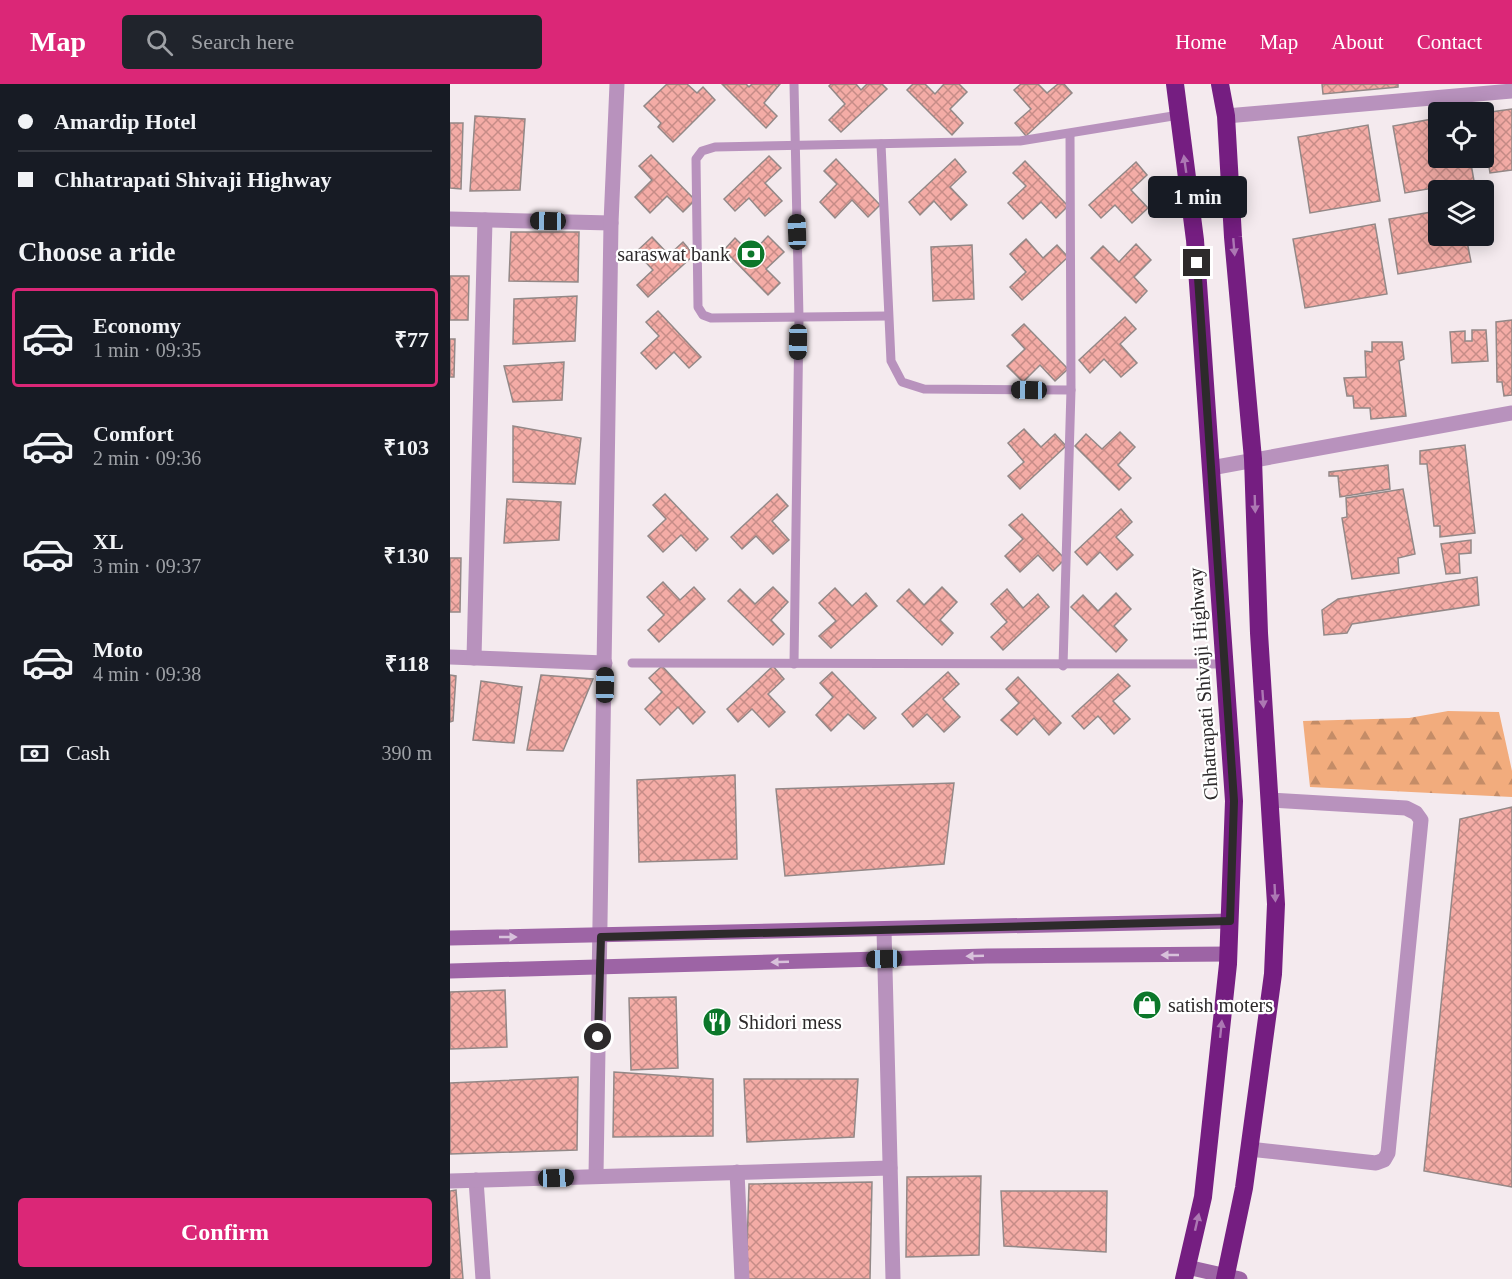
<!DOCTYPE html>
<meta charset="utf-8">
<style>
body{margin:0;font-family:Georgia,serif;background:#20242c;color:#f1f3f6;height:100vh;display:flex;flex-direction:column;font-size:22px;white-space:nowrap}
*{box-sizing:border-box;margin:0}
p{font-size:20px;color:#9ea1a6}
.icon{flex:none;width:33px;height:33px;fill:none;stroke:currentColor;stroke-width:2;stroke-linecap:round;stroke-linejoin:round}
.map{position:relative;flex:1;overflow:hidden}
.panel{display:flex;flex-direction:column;background:#171b24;width:450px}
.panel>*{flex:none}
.banner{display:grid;align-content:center;height:132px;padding:0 18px;background:#171b24}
.buttons{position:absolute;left:978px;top:18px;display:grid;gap:12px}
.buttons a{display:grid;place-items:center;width:66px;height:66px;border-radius:6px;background:#171b24;box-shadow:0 3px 15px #0003;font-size:30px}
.end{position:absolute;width:27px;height:27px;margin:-14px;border:8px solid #2d2a2b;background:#fff;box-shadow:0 0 0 3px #fff}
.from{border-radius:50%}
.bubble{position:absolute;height:42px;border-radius:6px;background:#171b24;box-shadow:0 3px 15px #0003;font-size:20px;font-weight:800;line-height:42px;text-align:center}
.car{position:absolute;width:18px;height:36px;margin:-18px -9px;border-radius:8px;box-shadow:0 0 4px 2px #0007;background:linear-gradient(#222 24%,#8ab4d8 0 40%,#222 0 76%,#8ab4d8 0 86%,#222 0)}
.banner b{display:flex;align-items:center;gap:21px;height:57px;font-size:22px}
.banner b+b{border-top:2px solid #363941}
.banner i{width:15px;height:15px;background:#f1f3f6}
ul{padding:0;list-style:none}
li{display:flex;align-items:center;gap:18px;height:99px;margin:0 12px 9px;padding:0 6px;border:3px solid transparent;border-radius:6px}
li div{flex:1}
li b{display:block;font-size:22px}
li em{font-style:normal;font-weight:800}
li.on{border-color:#db2777}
li>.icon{width:54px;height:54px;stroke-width:1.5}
h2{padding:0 18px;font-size:27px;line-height:72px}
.pay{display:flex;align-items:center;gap:15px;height:66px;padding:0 18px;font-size:22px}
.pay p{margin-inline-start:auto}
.cta{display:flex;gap:12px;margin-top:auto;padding:12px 18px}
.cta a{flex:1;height:69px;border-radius:6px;background:#db2777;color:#fff;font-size:24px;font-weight:800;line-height:69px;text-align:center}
header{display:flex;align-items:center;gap:36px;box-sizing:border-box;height:84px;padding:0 30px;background:#db2777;color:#fff}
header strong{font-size:28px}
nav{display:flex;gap:33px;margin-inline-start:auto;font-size:21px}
.search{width:420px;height:54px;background:#20242c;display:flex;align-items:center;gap:15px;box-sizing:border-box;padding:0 21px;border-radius:6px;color:#9ea1a6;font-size:22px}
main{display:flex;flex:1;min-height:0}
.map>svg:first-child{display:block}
</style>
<header>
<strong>Map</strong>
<div class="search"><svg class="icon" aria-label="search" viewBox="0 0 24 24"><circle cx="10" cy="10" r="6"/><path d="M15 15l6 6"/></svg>Search here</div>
<nav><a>Home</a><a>Map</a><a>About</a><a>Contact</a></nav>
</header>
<main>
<section class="panel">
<div class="banner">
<b><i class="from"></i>Amardip Hotel</b>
<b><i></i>Chhatrapati Shivaji Highway</b>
</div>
<h2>Choose a ride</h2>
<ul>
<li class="on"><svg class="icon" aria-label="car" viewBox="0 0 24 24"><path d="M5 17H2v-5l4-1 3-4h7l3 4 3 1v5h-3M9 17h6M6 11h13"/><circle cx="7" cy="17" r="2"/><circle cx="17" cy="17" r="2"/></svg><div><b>Economy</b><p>1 min · 09:35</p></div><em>₹77</em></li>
<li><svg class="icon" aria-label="car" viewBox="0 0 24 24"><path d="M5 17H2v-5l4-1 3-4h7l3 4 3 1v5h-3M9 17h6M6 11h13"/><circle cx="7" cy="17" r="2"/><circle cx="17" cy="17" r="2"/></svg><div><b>Comfort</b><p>2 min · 09:36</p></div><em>₹103</em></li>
<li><svg class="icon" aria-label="car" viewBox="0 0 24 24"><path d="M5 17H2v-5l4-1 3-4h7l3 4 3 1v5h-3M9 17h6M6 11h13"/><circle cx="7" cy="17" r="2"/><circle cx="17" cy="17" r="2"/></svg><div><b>XL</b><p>3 min · 09:37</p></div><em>₹130</em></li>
<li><svg class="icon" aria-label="car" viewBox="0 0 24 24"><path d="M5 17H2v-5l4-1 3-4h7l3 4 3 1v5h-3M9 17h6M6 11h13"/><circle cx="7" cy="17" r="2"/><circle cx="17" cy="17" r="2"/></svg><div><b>Moto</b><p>4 min · 09:38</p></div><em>₹118</em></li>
</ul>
<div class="pay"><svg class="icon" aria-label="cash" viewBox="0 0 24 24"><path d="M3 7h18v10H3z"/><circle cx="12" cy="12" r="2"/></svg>Cash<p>390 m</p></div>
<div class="cta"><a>Confirm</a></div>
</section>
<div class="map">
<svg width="1062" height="1195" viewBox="0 0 1062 1195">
<defs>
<pattern id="forest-firs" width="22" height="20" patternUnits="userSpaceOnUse" patternTransform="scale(1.5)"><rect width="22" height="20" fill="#f2ac7d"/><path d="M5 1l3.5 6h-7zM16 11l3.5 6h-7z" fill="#c48c67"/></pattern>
<pattern id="building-cross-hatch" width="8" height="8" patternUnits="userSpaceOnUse" patternTransform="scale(1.5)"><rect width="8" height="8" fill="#f4aca6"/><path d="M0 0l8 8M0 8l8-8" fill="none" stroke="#c68c87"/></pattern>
</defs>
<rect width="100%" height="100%" fill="#f4eaee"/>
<path fill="url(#forest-firs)" d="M998 627 1049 628 1062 687V713L860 703 853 637 959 634Z"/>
<g fill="url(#building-cross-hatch)" stroke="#938887" stroke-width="1.5">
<path d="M217 0H237L247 9 253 3 265 16 223 58 208 43 211 39 194 22Z"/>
<path d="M272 0H296L299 3 302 0H330L314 19 327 32 316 44Z"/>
<path d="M381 0H406L411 6 417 0H432L437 5 391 48 379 36 395 20 379 2Z"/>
<path d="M463 0H475L485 10 494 0H509L517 8 500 25 513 39 502 51 457 6Z"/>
<path d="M571 0H588L597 9 608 0H614L622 9 576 52 565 39 581 25 564 6Z"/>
<path d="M872 0H948V3L873 10Z"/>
<path d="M1062 25V86L1040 89 1034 52V29Z"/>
<path d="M25 32 75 35 70 106 20 107Z"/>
<path d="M988 34V74H1020L1024 97 955 109 943 42Z"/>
<path d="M0 39H13L11 105 0 104Z"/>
<path d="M918 41 930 117 860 129 848 53Z"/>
<path d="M201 71 245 116 233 128 217 112 200 129 185 113 202 96 189 82Z"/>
<path d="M319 72 331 84 315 99 332 117 315 132 299 114 285 127 274 115Z"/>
<path d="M386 75 430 121 418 133 402 116 385 134 370 118 387 100 374 87Z"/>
<path d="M505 75 516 88 500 103 517 121 501 136 484 117 470 131 459 118Z"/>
<path d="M575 77 618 122 606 134 591 118 573 135 558 119 576 102 563 89Z"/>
<path d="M686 78 697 91 681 106 698 124 682 139 665 121 651 134 639 121Z"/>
<path d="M988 127V152H1016L1021 178 948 190 939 135Z"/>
<path d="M925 140 937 210 855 224 843 155Z"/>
<path d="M61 148H129L128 198 59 197Z"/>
<path d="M318 152 334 168 316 185 330 199 318 211 274 166 285 154 301 170Z"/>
<path d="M202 153 219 171 233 158 244 171 198 213 187 201 203 186 186 168Z"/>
<path d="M576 155 593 174 607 161 618 173 572 216 560 203 576 188 560 170Z"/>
<path d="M686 160 701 176 684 193 697 207 686 219 641 174 653 162 669 178Z"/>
<path d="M522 161 524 215 483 217 481 163Z"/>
<path d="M0 192H19L18 236H0Z"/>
<path d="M127 212 125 257 63 260 64 215Z"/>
<path d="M208 227 251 273 239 284 224 268 206 285 191 269 209 252 196 238Z"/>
<path d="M675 233 686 245 670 260 687 279 671 293 654 275 640 289 629 276Z"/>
<path d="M1062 236V311L1054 312 1052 298H1047L1046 238Z"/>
<path d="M574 240 618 285 605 297 590 281 573 298 557 282 575 265 562 251Z"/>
<path d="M1022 246H1036L1038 277 1002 279 1000 248 1015 247V257H1022Z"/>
<path d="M0 255H5L4 293H0Z"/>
<path d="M922 258H952L954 275 949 277 956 332 921 335 920 324H904L903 312H897L894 294 916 293 915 267 922 268Z"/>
<path d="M114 278 112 316 63 318 54 282Z"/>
<path d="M63 342 131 354 125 400 63 398Z"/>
<path d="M574 345 591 363 605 350 616 362 570 405 558 392 574 378 558 359Z"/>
<path d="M670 348 685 363 668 381 681 394 669 406 625 362 636 350 652 365Z"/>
<path d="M1015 361 1025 449 990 453V442H984L977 380H970V367Z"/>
<path d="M938 381 940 405 890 413 888 392H879V388Z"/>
<path d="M953 405 965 470 948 474 949 489 902 495 892 434 897 433 896 414Z"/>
<path d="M215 410 258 455 246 467 231 451 213 468 198 452 216 435 203 421Z"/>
<path d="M327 410 338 422 322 437 339 456 323 470 306 452 292 465 281 453Z"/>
<path d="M57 415 111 418 109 456 54 459Z"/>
<path d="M671 425 682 438 666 453 683 471 667 486 650 468 637 481 625 468Z"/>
<path d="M572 430 615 475 603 487 588 471 570 488 555 472 573 455 559 441Z"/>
<path d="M1021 456V469L1009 470 1010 489 996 490 991 460Z"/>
<path d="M0 474H11L10 528H0Z"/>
<path d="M1027 493 1029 521 902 540 897 549 874 551 872 526 888 515Z"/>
<path d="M213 498 230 516 244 503 255 515 209 558 198 546 214 531 197 513Z"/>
<path d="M323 503 338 518 321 536 334 550 323 561 278 517 290 505 305 520Z"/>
<path d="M492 503 507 518 490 536 503 549 492 561 447 517 459 505 474 521Z"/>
<path d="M385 504 402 522 416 509 427 522 381 564 369 552 386 537 369 519Z"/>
<path d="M557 505 573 524 588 510 599 523 553 566 541 553 557 538 541 520Z"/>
<path d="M666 509 681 525 664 542 677 556 666 568 621 523 633 511 648 527Z"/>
<path d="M212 582 255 628 243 640 228 623 210 641 195 625 212 608 199 594Z"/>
<path d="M323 582 334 595 318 610 335 628 319 643 302 625 288 638 277 625Z"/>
<path d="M382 588 426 634 414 645 398 630 381 647 366 631 383 613 370 599Z"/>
<path d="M498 588 509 600 493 615 510 633 494 648 477 630 463 643 452 630Z"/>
<path d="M668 590 680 602 663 617 680 635 664 650 648 632 634 645 622 632Z"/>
<path d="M0 591 6 592 3 637 0 638Z"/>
<path d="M91 591 143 595 113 667 77 666Z"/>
<path d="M568 593 611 639 599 651 584 634 567 651 551 636 569 619 556 605Z"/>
<path d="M31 597 72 603 64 659 23 656Z"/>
<path d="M285 691 287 775 189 778 187 696Z"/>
<path d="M504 699 494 780 335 792 326 705Z"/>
<path d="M1062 723V1103L974 1087 1010 735Z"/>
<path d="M55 906 57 963 0 965V908Z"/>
<path d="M226 913 228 984 181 986 179 914Z"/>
<path d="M164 988 263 995V1052L163 1053Z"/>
<path d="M128 993 127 1066 0 1070V999Z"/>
<path d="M294 995H408L404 1053 297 1058Z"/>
<path d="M531 1092 529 1171 456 1173 457 1093Z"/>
<path d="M422 1098 420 1195H296L299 1100Z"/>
<path d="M6 1106 13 1195H0V1107Z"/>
<path d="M551 1107H657L656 1168 554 1162Z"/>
</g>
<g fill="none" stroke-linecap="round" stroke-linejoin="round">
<g stroke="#b892bd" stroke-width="9">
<path d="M344 0 349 234 344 580"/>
<path d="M431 60 441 277 452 298 474 305 621 306 620 50"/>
<path d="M438 232 261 234 253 231 248 223 246 75 252 67 265 63 570 57 729 31"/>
<path d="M182 579 775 580"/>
<path d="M613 582 621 306"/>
</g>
<g stroke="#b892bd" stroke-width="15">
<path d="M776 32 1062 7"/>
<path d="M0 135 161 139"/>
<path d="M761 384 1062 329"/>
<path d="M0 573 155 579"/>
<path d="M24 574 35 136"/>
<path d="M434 846 443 1195"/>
<path d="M799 1065 926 1079 934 1076 938 1069 971 736 966 729 956 724 820 716"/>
<path d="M287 1088 292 1195"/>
<path d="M146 1092 161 139 167 0"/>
<path d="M26 1096 33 1195"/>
<path d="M0 1097 440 1084"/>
</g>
<g stroke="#9d64a5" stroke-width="15">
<path d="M0 854 780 837"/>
<path d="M0 887 537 872 779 870"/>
<path d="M737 1183 790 1195"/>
</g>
<g stroke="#751e81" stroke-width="18">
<path d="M725 0 745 156 784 717 778 880 753 1113 734 1195"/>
<path d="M770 0 776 32 783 153 803 375 809 549 826 820 823 890 794 1104 775 1195"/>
</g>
</g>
<defs><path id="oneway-solid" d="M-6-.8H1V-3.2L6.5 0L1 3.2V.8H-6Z" transform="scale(1.5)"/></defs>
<g fill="#ac78b3">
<use href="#oneway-solid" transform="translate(735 80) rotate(-98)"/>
<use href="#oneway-solid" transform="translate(784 163) rotate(85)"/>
<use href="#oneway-solid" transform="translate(805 420) rotate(88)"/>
<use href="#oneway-solid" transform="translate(813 615) rotate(86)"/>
<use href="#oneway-solid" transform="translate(825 809) rotate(87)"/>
<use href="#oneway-solid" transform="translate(771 945) rotate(-84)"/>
<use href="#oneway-solid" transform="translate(747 1138) rotate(-77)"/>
</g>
<g fill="#d8c1db">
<use href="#oneway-solid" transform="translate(58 853)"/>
<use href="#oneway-solid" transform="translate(720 871) rotate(180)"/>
<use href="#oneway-solid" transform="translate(525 872) rotate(178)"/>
<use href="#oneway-solid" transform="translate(330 878) rotate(178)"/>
</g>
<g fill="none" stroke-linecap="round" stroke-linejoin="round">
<path stroke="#2d2a2b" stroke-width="8" d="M148 953 151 853 780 837 784 717 747 179"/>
</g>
<defs>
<g id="bank-disc" transform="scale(1.5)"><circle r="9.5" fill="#0c772a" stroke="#fff"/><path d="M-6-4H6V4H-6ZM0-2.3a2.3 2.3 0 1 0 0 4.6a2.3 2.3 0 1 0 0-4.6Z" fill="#fff"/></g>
<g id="shop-disc" transform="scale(1.5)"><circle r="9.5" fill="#0c772a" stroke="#fff"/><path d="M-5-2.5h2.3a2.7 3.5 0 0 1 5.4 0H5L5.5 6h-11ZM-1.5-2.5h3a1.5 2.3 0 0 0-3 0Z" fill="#fff"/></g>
<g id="restaurant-disc" transform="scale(1.5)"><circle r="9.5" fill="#0c772a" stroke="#fff"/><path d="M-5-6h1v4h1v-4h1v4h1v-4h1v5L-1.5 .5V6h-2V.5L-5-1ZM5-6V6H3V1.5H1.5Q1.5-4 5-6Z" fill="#fff"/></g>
</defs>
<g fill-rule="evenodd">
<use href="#bank-disc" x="301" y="170"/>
<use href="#shop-disc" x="697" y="921"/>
<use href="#restaurant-disc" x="267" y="938"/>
</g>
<g text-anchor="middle" stroke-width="4.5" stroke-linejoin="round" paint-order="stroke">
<g font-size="20" fill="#2d2a2b" stroke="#fff" text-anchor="start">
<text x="280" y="177" text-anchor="end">saraswat bank</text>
<text x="718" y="928">satish moters</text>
<text x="288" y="945">Shidori mess</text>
</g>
<g font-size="20" fill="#2d2a2b" stroke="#fff">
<text transform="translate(753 600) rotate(-94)" y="7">Chhatrapati Shivaji Highway</text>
</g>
</g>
</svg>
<div class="buttons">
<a><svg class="icon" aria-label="locate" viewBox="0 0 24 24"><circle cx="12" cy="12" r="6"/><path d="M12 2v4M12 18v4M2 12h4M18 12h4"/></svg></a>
<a><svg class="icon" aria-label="layers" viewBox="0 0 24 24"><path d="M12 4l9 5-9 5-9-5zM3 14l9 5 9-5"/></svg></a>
</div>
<i class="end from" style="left:148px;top:953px"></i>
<i class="end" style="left:747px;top:179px"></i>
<div class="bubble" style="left:698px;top:92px;width:99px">1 min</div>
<i class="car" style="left:98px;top:137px;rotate:271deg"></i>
<i class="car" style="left:347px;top:148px;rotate:358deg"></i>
<i class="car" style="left:348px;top:258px;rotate:181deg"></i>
<i class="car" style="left:579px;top:306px;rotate:271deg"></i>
<i class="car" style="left:155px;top:601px;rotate:1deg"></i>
<i class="car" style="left:434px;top:875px;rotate:269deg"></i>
<i class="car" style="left:106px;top:1094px;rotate:88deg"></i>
</div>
</main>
